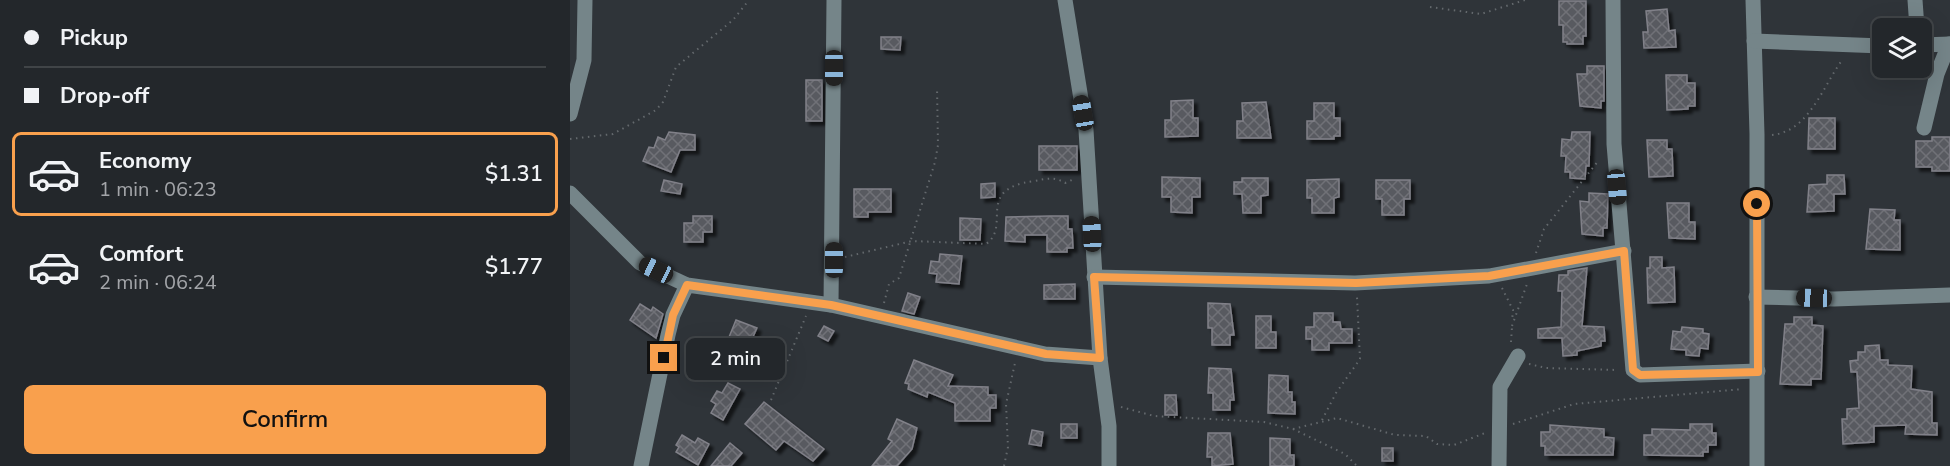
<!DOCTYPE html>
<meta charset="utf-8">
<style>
body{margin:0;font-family:"Nunito Sans",sans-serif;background:#2b2f33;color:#f1f3f6;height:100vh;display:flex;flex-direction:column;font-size:22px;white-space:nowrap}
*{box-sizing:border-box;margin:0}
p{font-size:20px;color:#a3a5a9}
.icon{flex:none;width:33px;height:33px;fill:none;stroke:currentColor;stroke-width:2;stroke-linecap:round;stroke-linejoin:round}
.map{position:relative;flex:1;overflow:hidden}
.sheet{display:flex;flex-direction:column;background:#23272b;width:570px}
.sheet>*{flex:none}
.top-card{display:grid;align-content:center;height:132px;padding:0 24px;background:#23272b}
.controls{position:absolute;left:1302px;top:18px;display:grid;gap:12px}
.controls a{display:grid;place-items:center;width:60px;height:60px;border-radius:9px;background:#23272b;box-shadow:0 6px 24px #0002,0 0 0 2px #404447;font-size:30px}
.end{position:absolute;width:27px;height:27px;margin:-14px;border:8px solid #f9a04d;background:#111;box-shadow:0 0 0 3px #111}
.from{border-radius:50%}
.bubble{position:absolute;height:42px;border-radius:9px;background:#23272b;box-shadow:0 6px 24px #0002,0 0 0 2px #404447;font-size:20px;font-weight:600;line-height:42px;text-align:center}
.car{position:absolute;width:18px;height:36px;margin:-18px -9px;border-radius:8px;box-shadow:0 0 4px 2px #0007;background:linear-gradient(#222 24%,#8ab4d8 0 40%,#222 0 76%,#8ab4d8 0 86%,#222 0)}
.top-card b{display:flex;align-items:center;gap:21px;height:57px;font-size:22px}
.top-card b+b{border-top:2px solid #404447}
.top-card i{width:15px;height:15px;background:#f1f3f6}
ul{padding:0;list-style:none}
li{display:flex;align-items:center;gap:18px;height:84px;margin:0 12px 9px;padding:0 12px;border:3px solid transparent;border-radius:9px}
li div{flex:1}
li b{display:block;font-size:22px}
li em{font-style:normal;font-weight:600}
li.on{border-color:#f9a04d}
li>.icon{width:54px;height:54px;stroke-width:1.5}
.cta{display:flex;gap:12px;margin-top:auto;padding:12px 24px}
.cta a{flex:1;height:69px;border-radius:9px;background:#f9a04d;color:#111;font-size:24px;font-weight:600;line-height:69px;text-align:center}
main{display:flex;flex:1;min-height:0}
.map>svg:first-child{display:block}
</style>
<main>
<section class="sheet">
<div class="top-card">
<b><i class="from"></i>Pickup</b>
<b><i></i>Drop-off</b>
</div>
<ul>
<li class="on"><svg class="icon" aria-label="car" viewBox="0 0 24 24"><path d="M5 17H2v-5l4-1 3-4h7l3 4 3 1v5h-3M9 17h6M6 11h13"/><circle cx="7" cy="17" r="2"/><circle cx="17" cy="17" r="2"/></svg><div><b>Economy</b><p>1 min · 06:23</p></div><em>$1.31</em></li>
<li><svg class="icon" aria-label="car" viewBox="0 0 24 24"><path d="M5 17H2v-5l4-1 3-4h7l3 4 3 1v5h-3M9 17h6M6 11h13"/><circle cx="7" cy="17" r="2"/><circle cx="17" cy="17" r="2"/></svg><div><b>Comfort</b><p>2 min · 06:24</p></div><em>$1.77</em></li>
</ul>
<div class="cta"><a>Confirm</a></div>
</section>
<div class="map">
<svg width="1380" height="466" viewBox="0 0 1380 466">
<defs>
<pattern id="building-cross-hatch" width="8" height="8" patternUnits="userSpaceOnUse" patternTransform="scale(1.5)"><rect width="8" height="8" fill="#595a61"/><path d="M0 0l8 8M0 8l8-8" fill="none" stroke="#707177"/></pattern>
<filter id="shadow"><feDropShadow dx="4" dy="4" stdDeviation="1.5" flood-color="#0009"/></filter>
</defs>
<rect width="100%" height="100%" fill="#2f3439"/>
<g fill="url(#building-cross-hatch)" stroke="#818189" stroke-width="1.5" filter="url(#shadow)">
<path d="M989 1H1016V36H1013V44H997V42H993V25H989Z"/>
<path d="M1097 9 1099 31 1105 30 1106 47 1074 48 1073 32H1078L1076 11Z"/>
<path d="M311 37H331L330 50 311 49Z"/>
<path d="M1017 66H1034V101H1031V108L1010 106 1007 74H1017Z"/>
<path d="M1096 75H1117V83H1125V106H1118V109L1097 110Z"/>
<rect x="236" y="80" width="16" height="41"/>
<path d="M623 100V118H628V136L595 137V120H601V101Z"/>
<path d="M696 102 701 138H667V121H673L672 103Z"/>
<path d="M744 103H764V118H770V136H764V139H737V121H744Z"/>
<path d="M1239 118H1265V149H1238Z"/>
<path d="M99 132 125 135V150H110L101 172 73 161 79 147 84 148 88 137 95 140Z"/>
<path d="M1002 132H1020L1019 166H1016L1015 179 1000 178V172H995L996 156H991L992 139 1001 140Z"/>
<path d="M1362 137H1380V171H1362V167H1346V141H1362Z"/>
<path d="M1077 140H1097V149H1102L1103 176 1079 177Z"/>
<rect x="469" y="146" width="38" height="24"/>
<path d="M1257 175H1274L1275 194H1264V211L1237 212 1239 185 1257 184Z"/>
<path d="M592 177 630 178V197H622V213L601 212V197H592Z"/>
<path d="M672 178H698V195L691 196V213H673L672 194H664V182H672Z"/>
<path d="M769 179V197L764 198V213H742V198H737V180Z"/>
<path d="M94 180 112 184 110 194 91 191Z"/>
<path d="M806 180H840V199H834V215H812V199H806Z"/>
<path d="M425 183V197L411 198V184Z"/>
<path d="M284 189H321V212H298V217H284Z"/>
<path d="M1019 193 1038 194 1037 228H1033V236L1012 234 1010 201 1019 202Z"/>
<path d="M1097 203H1119V222H1125V239L1099 238Z"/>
<path d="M1300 209 1325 210 1324 220H1330V250L1296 249Z"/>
<path d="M123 216H142V232H133V242H114V223H123Z"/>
<path d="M480 216H498V229H502L503 248H497V252H477V235H455V242L435 241 436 217Z"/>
<path d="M390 218 411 219 410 240H390Z"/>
<path d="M370 254 392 256 389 284 366 282 367 274 359 273 361 261 369 262Z"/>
<path d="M1080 257H1092V268L1104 267 1105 302 1078 303 1077 268H1080Z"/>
<path d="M1017 268 1012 326 1034 327 1035 341H1031V346L1007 351V355L993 356 992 338H968V329L991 327 992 291H988L989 275H998V271Z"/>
<path d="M505 284V299H474V285Z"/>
<path d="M338 293 350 297 344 314 332 311Z"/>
<path d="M638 303 660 304 664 335H660V345H642V328H638Z"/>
<path d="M70 304 81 311 83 307 93 314 86 338 60 320Z"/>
<path d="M744 313H763V322H770L771 329H782V343H759V350H742V339H736V327H744Z"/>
<path d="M686 316H701V332H706V348H686Z"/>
<path d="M1224 317H1242V325L1253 326 1251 379H1241V385L1210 384 1215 324H1224Z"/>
<path d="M166 320 187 328 177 350 157 342Z"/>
<path d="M254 326 264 331 258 341 248 336Z"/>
<path d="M1112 327 1133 329V333L1139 334 1138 349 1130 348 1129 356 1116 355V350L1101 349 1103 331 1111 332Z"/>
<path d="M134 343 154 349 149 363 130 356Z"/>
<path d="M1309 345 1310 360H1318V365L1342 366 1341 389 1362 392V423H1367V435L1335 434 1336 425 1304 426V442L1273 444 1272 419H1277V409L1289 408 1287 372H1281L1280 361 1288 360V352H1295V346Z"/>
<path d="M344 360 383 375 378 386 418 387V395H426V408H420V421H385V403L358 392 357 397 338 389 339 384 335 383Z"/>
<path d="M639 368 661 369 664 400H660V410H643V393H638Z"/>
<path d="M699 375 718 376V392H722V402H725V414L698 413Z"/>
<path d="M158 383 170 389 153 420 141 413 146 404 141 401 147 391 152 393Z"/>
<path d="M595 395H606L607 415H595Z"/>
<path d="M194 402 254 449 243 461 214 441 206 450 175 424Z"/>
<path d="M327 419 347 428 342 449 327 466H302L322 441 318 439Z"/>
<rect x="491" y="424" width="16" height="14"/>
<path d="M1120 424H1142V433H1146V445H1138V452H1133V456L1074 455V435H1082V429L1120 430Z"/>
<path d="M980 425 1034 429V437L1044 438 1043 455H975V446H971V432H980Z"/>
<path d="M462 430 473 432 471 446 459 444Z"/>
<path d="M638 433H660L663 464 642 466V457H637Z"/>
<path d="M112 435 125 443 128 438 139 444 128 465 106 452 109 447 106 445Z"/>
<path d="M700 438 720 439V455H724V466H700Z"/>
<path d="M160 443 172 453 161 466H141Z"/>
<rect x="812" y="448" width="11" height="13"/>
</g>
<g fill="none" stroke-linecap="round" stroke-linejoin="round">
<g stroke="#64696d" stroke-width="2" stroke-dasharray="1.5 4.5" stroke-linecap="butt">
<path d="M860 7 911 14 955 0"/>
<path d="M1202 135C1240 131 1253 85 1273 59"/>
<path d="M0 139 43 134 86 110 93 102 106 67 163 20 179 0"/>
<path d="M966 253 974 229 1029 160"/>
<path d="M275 257 342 241 416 244C442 226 404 189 464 181 476 179 484 176 495 183L504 179"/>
<path d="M932 288 943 310 942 321"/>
<path d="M314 303 319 284 329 278 365 162 368 145 367 87"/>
<path d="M942 326 957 284"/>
<path d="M941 342 942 327"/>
<path d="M959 364 976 368 1048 370"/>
<path d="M201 400 236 316"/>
<path d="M551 407 584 416 694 422 723 429 775 454 787 466"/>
<path d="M752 420 766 393 790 359 787 297"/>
<path d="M943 424 1004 404 1173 389"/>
<path d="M723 429 767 418 825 435 856 436 867 444 884 445 915 433"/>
<path d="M434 466 438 447 436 404 445 363"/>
</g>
<g stroke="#758589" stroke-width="15">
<path d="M495 0 516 130 530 358 539 426V466"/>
<path d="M1043 0 1044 144 1063 370 1070 375 1188 371"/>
<path d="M1183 0 1187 134V466"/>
<path d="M1345 0 1347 28"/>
<path d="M1184 41 1312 46"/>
<path d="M1352 45 1380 44"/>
<path d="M0 114 14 60 15 0"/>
<path d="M1354 128 1367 74 1379 44"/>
<path d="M0 193 70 263 117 285 261 305 475 354 530 358"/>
<path d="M524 277 785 283 919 276 1054 251"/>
<path d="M1186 297 1264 299 1380 295"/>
<path d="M261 305 264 0"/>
<path d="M71 466 98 335 103 315 117 285"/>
<path d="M929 466 930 387 948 356"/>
</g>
</g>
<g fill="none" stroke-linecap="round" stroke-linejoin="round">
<path stroke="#f9a04d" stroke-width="8" d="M94 358 103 315 117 285 261 305 476 354 530 358 524 277 786 283 919 276 1054 251 1063 370 1070 375 1188 372 1187 204"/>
</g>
</svg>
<div class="controls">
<a><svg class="icon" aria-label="layers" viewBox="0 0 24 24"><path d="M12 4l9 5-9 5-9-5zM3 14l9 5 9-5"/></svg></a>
</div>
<i class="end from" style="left:1187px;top:204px"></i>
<i class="end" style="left:94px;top:358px"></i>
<div class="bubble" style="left:116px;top:338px;width:99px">2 min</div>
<i class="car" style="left:264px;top:68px;rotate:180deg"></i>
<i class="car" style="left:513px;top:113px;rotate:350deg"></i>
<i class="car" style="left:1047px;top:187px;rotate:175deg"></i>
<i class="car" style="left:522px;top:234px;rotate:357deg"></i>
<i class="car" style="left:264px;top:260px;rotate:0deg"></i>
<i class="car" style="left:86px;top:270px;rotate:295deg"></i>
<i class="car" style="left:1244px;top:298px;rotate:272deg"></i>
</div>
</main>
